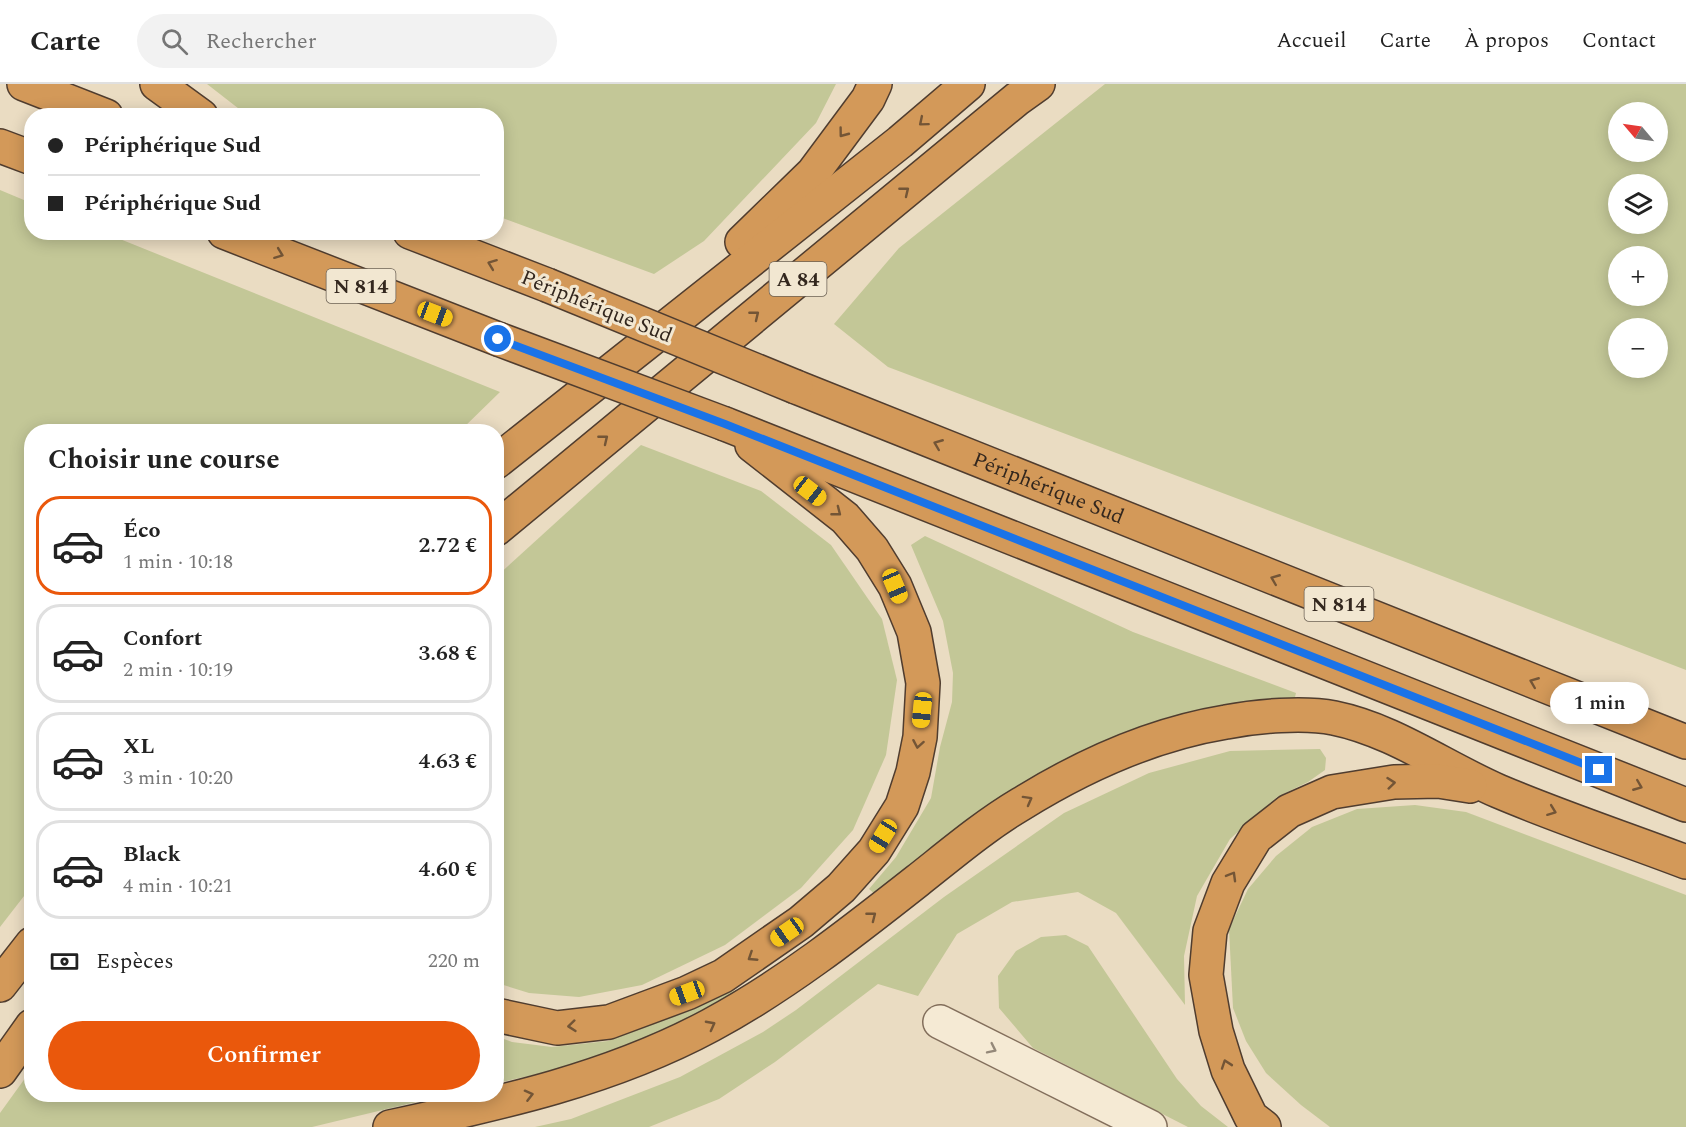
<!DOCTYPE html>
<html lang="fr">
<meta charset="utf-8">
<style>
body{margin:0;font-family:Spectral,serif;background:#f2f2f2;color:#222;height:100vh;display:flex;flex-direction:column;font-size:22px;white-space:nowrap}
*{box-sizing:border-box;margin:0}
p{font-size:20px;color:#767676}
.icon{flex:none;width:33px;height:33px;fill:none;stroke:currentColor;stroke-width:2;stroke-linecap:round;stroke-linejoin:round}
.map{position:relative;flex:1;overflow:hidden}
.sheet{position:absolute;left:24px;top:340px;width:480px;height:678px;display:flex;flex-direction:column;background:#fff;border-radius:24px;box-shadow:0 3px 15px #0003}
.sheet>*{flex:none}
.guide{position:absolute;left:24px;top:24px;width:480px;height:132px;border-radius:24px;box-shadow:0 3px 15px #0003;display:grid;align-content:center;height:132px;padding:0 24px;background:#fff}
.needle{width:39px;rotate:299deg}
.fabs{position:absolute;left:1608px;top:18px;display:grid;gap:12px}
.fabs a{display:grid;place-items:center;width:60px;height:60px;border-radius:50%;background:#fff;box-shadow:0 3px 15px #0003;font-size:30px}
.end{position:absolute;width:27px;height:27px;margin:-14px;border:8px solid #1a73e8;background:#fff;box-shadow:0 0 0 3px #fff}
.from{border-radius:50%}
.bubble{position:absolute;height:42px;border-radius:21px;background:#fff;box-shadow:0 3px 15px #0003;font-size:20px;font-weight:600;line-height:42px;text-align:center}
.car{position:absolute;width:18px;height:36px;margin:-18px -9px;border-radius:8px;box-shadow:0 0 4px 2px #0007;background:linear-gradient(#f5c518 24%,#345 0 40%,#f5c518 0 76%,#345 0 86%,#f5c518 0)}
.guide b{display:flex;align-items:center;gap:21px;height:57px;font-size:22px}
.guide b+b{border-top:2px solid #e0e0e0}
.guide i{width:15px;height:15px;background:#222}
ul{padding:0;list-style:none}
li{display:flex;align-items:center;gap:18px;height:99px;margin:0 12px 9px;padding:0 12px;border:3px solid #e0e0e0;border-radius:24px}
li div{flex:1}
li b{display:block;font-size:22px}
li em{font-style:normal;font-weight:600}
li.current{border-color:#ea580c}
li>.icon{width:54px;height:54px;stroke-width:1.5}
h2{padding:0 24px;font-size:27px;line-height:72px}
.pay{display:flex;align-items:center;gap:15px;height:66px;padding:0 24px;font-size:22px}
.pay p{margin-inline-start:auto}
.primary-button{display:flex;gap:12px;margin-top:auto;padding:12px 24px}
.primary-button a{flex:1;height:69px;border-radius:36px;background:#ea580c;color:#fff;font-size:24px;font-weight:600;line-height:69px;text-align:center}
header{display:flex;align-items:center;gap:36px;box-sizing:border-box;height:84px;padding:0 30px;background:#fff;border-bottom:2px solid #e0e0e0}
header strong{font-size:28px}
nav{display:flex;gap:33px;margin-inline-start:auto;font-size:21px}
.search{width:420px;height:54px;background:#f2f2f2;display:flex;align-items:center;gap:15px;box-sizing:border-box;padding:0 21px;border-radius:33px;color:#767676;font-size:22px}
.map>svg:first-child{display:block}
</style>
<header>
<strong>Carte</strong>
<div class="search"><svg class="icon" aria-label="search" viewBox="0 0 24 24"><circle cx="10" cy="10" r="6"/><path d="M15 15l6 6"/></svg>Rechercher</div>
<nav><a>Accueil</a><a>Carte</a><a>À propos</a><a>Contact</a></nav>
</header>
<div class="map">
<svg width="1686" height="1043" viewBox="0 0 1686 1043">
<rect width="100%" height="100%" fill="#eadcc2"/>
<g fill="#c3c797" fill-rule="evenodd">
<path d="M207 0H836L816 39 704 157 654 190 497 132 496 32 251 31 243 28Z"/>
<path d="M1105 0H1686V586L1403 477 888 283 834 240 899 164ZM1618 28H1658V68H1618ZM1618 100H1658V140H1618ZM1618 172H1658V212H1618ZM1618 244H1658V284H1618Z"/>
<path d="M0 106 31 119 32 148 105 149 500 308 459 348H32L31 803 0 843Z"/>
<path d="M641 361 761 407 831 461 882 535 897 596 886 671 853 746 801 804 725 861 642 901 579 913 529 909 497 899V492Z"/>
<path d="M925 452 1133 548 1296 609 1294 617 1223 624 1168 633 1096 664 876 811 869 805 896 773 931 714 940 663 952 618 953 589 943 537 911 461Z"/>
<path d="M1320 665 1326 674 1325 686 1308 698 1277 713 1230 755 1197 812 1184 872 1185 921 1116 829 1078 808 1012 818 957 850 918 912 878 900 775 978 719 1015 649 1043H535L571 1035 680 993 763 948 796 926 944 813 1064 729 1149 689 1230 667Z"/>
<path d="M1415 721 1466 728 1686 811V1043H1330L1301 1021 1266 989 1246 957 1233 924 1229 845 1248 805 1276 772 1312 743 1357 725Z"/>
<path d="M1066 851 1088 862 1177 995 1201 1022 1228 1043H1188L1033 964 999 924 998 892 1016 867 1041 853Z"/>
<path d="M739 905 663 950 597 973 547 988 497 999 496 952 512 958 552 963 608 957 681 926Z"/>
<path d="M31 986 32 1011H445L312 1043H0V1029Z"/>
</g>
<g fill="none" stroke-linecap="round" stroke-linejoin="round">
<g stroke="#826e5b" stroke-width="36">
<path id="street" d="M940 938 1150 1043"/>
</g>
<g stroke="#503d2f" stroke-width="36">
<g id="highway">
<path d="M24 0 106 32"/>
<path d="M157 0 201 32"/>
<path d="M0 62 32 74"/>
<path d="M224 148 498 255"/>
<path d="M410 148 547 201"/>
<path d="M742 158 813 89 868 15 875 0"/>
<path id="s1" d="M796 303 1686 658"/>
<path d="M725 340 1686 721"/>
<path d="M496 378 900 58 968 0"/>
<path d="M496 445 1017 15 1038 0"/>
<path d="M0 901 32 860"/>
<path d="M496 931 557 944 609 938 687 909 723 892 801 838 841 804 874 767 902 722 913 688 920 653 923 599 914 548 895 502 872 465 845 434 752 361"/>
<path d="M0 987 32 942"/>
<path d="M390 1043C501 1019 611 995 711 941 785 901 851 849 917 797 950 771 984 742 1021 720 1084 681 1153 650 1226 638 1257 632 1304 628 1334 634 1393 646 1443 683 1498 707 1559 733 1623 754 1686 778"/>
<path d="M1264 1043 1251 1033 1228 986 1216 947 1206 891 1210 847 1228 799 1256 753 1289 727 1332 708 1394 698 1438 697 1470 702"/>
</g>
</g>
<use href="#street" stroke="#f5ead4" stroke-width="33"/>
<use href="#highway" stroke="#d39959" stroke-width="33"/>
<g stroke="#503d2f" stroke-width="36" stroke-linecap="butt">
<g id="highway-bridge">
<path d="M547 201 796 303"/>
<path d="M498 255 725 340"/>
</g>
</g>
<use href="#highway-bridge" stroke="#d39959" stroke-width="33"/>
</g>
<defs><path id="oneway-chevron" d="M-2-3.5L2.5 0L-2 3.5" fill="none" stroke-width="1.6" stroke-linecap="round" stroke-linejoin="round" transform="scale(1.5)"/></defs>
<g stroke="#735536">
<use href="#oneway-chevron" transform="translate(923 38) rotate(140)"/>
<use href="#oneway-chevron" transform="translate(843 49) rotate(127)"/>
<use href="#oneway-chevron" transform="translate(905 107) rotate(-39)"/>
<use href="#oneway-chevron" transform="translate(279 170) rotate(21)"/>
<use href="#oneway-chevron" transform="translate(492 180) rotate(-159)"/>
<use href="#oneway-chevron" transform="translate(755 231) rotate(-39)"/>
<use href="#oneway-chevron" transform="translate(604 355) rotate(-39)"/>
<use href="#oneway-chevron" transform="translate(938 360) rotate(-158)"/>
<use href="#oneway-chevron" transform="translate(837 428) rotate(38)"/>
<use href="#oneway-chevron" transform="translate(1275 495) rotate(-158)"/>
<use href="#oneway-chevron" transform="translate(1534 598) rotate(-158)"/>
<use href="#oneway-chevron" transform="translate(918 660) rotate(100)"/>
<use href="#oneway-chevron" transform="translate(1391 699) rotate(-6)"/>
<use href="#oneway-chevron" transform="translate(1638 702) rotate(22)"/>
<use href="#oneway-chevron" transform="translate(1028 716) rotate(-29)"/>
<use href="#oneway-chevron" transform="translate(1552 727) rotate(21)"/>
<use href="#oneway-chevron" transform="translate(1232 792) rotate(-60)"/>
<use href="#oneway-chevron" transform="translate(872 832) rotate(-38)"/>
<use href="#oneway-chevron" transform="translate(752 873) rotate(147)"/>
<use href="#oneway-chevron" transform="translate(711 941) rotate(-28)"/>
<use href="#oneway-chevron" transform="translate(572 942) rotate(174)"/>
<use href="#oneway-chevron" transform="translate(1226 980) rotate(-109)"/>
<use href="#oneway-chevron" transform="translate(529 1011) rotate(-14)"/>
</g>
<use stroke="#948879" href="#oneway-chevron" transform="translate(992 965) rotate(26)"/>
<g fill="none" stroke-linecap="round" stroke-linejoin="round">
<path stroke="#1a73e8" stroke-width="8" d="M498 255 725 340 1599 686"/>
</g>
<g text-anchor="middle" stroke-width="6" stroke-linejoin="round" paint-order="stroke">
<g fill="#f2e7d1" stroke="#6c6154" stroke-width="1.5">
<rect x="769.5" y="178" width="57" height="34" rx="4.5"/>
<rect x="326.5" y="185" width="69" height="34" rx="4.5"/>
<rect x="1304.5" y="503" width="69" height="34" rx="4.5"/>
</g>
<g font-size="20" font-weight="bold" fill="#33271e">
<text x="798" y="202">A 84</text>
<text x="361" y="209">N 814</text>
<text x="1339" y="527">N 814</text>
</g>
<g font-size="21" fill="#33271e" stroke="#f2e7d1">
<text transform="translate(597 222) rotate(22)" y="7">Périphérique Sud</text>
<text dy="7" stroke="none"><textPath href="#s1" startOffset="272">Périphérique Sud</textPath></text>
</g>
</g>
</svg>
<div class="fabs">
<a><svg class="needle" viewBox="-14 -14 28 28"><path d="M0-13l5 13h-10z" fill="#e53935"/><path d="M0 13l5-13h-10z" fill="#767676"/></svg></a>
<a><svg class="icon" aria-label="layers" viewBox="0 0 24 24"><path d="M12 4l9 5-9 5-9-5zM3 14l9 5 9-5"/></svg></a>
<a>+</a>
<a>−</a>
</div>
<i class="end from" style="left:498px;top:255px"></i>
<i class="end" style="left:1599px;top:686px"></i>
<div class="bubble" style="left:1550px;top:598px;width:99px">1 min</div>
<i class="car" style="left:435px;top:230px;rotate:111deg"></i>
<i class="car" style="left:810px;top:407px;rotate:128deg"></i>
<i class="car" style="left:895px;top:502px;rotate:157deg"></i>
<i class="car" style="left:922px;top:626px;rotate:186deg"></i>
<i class="car" style="left:883px;top:752px;rotate:212deg"></i>
<i class="car" style="left:787px;top:848px;rotate:235deg"></i>
<i class="car" style="left:687px;top:909px;rotate:250deg"></i>
<div class="guide">
<b><i class="from"></i>Périphérique Sud</b>
<b><i></i>Périphérique Sud</b>
</div>
<section class="sheet">
<h2>Choisir une course</h2>
<ul>
<li class="current"><svg class="icon" aria-label="car" viewBox="0 0 24 24"><path d="M5 17H2v-5l4-1 3-4h7l3 4 3 1v5h-3M9 17h6M6 11h13"/><circle cx="7" cy="17" r="2"/><circle cx="17" cy="17" r="2"/></svg><div><b>Éco</b><p>1 min · 10:18</p></div><em>2.72 €</em></li>
<li><svg class="icon" aria-label="car" viewBox="0 0 24 24"><path d="M5 17H2v-5l4-1 3-4h7l3 4 3 1v5h-3M9 17h6M6 11h13"/><circle cx="7" cy="17" r="2"/><circle cx="17" cy="17" r="2"/></svg><div><b>Confort</b><p>2 min · 10:19</p></div><em>3.68 €</em></li>
<li><svg class="icon" aria-label="car" viewBox="0 0 24 24"><path d="M5 17H2v-5l4-1 3-4h7l3 4 3 1v5h-3M9 17h6M6 11h13"/><circle cx="7" cy="17" r="2"/><circle cx="17" cy="17" r="2"/></svg><div><b>XL</b><p>3 min · 10:20</p></div><em>4.63 €</em></li>
<li><svg class="icon" aria-label="car" viewBox="0 0 24 24"><path d="M5 17H2v-5l4-1 3-4h7l3 4 3 1v5h-3M9 17h6M6 11h13"/><circle cx="7" cy="17" r="2"/><circle cx="17" cy="17" r="2"/></svg><div><b>Black</b><p>4 min · 10:21</p></div><em>4.60 €</em></li>
</ul>
<div class="pay"><svg class="icon" aria-label="cash" viewBox="0 0 24 24"><path d="M3 7h18v10H3z"/><circle cx="12" cy="12" r="2"/></svg>Espèces<p>220 m</p></div>
<div class="primary-button"><a>Confirmer</a></div>
</section>
</div>
